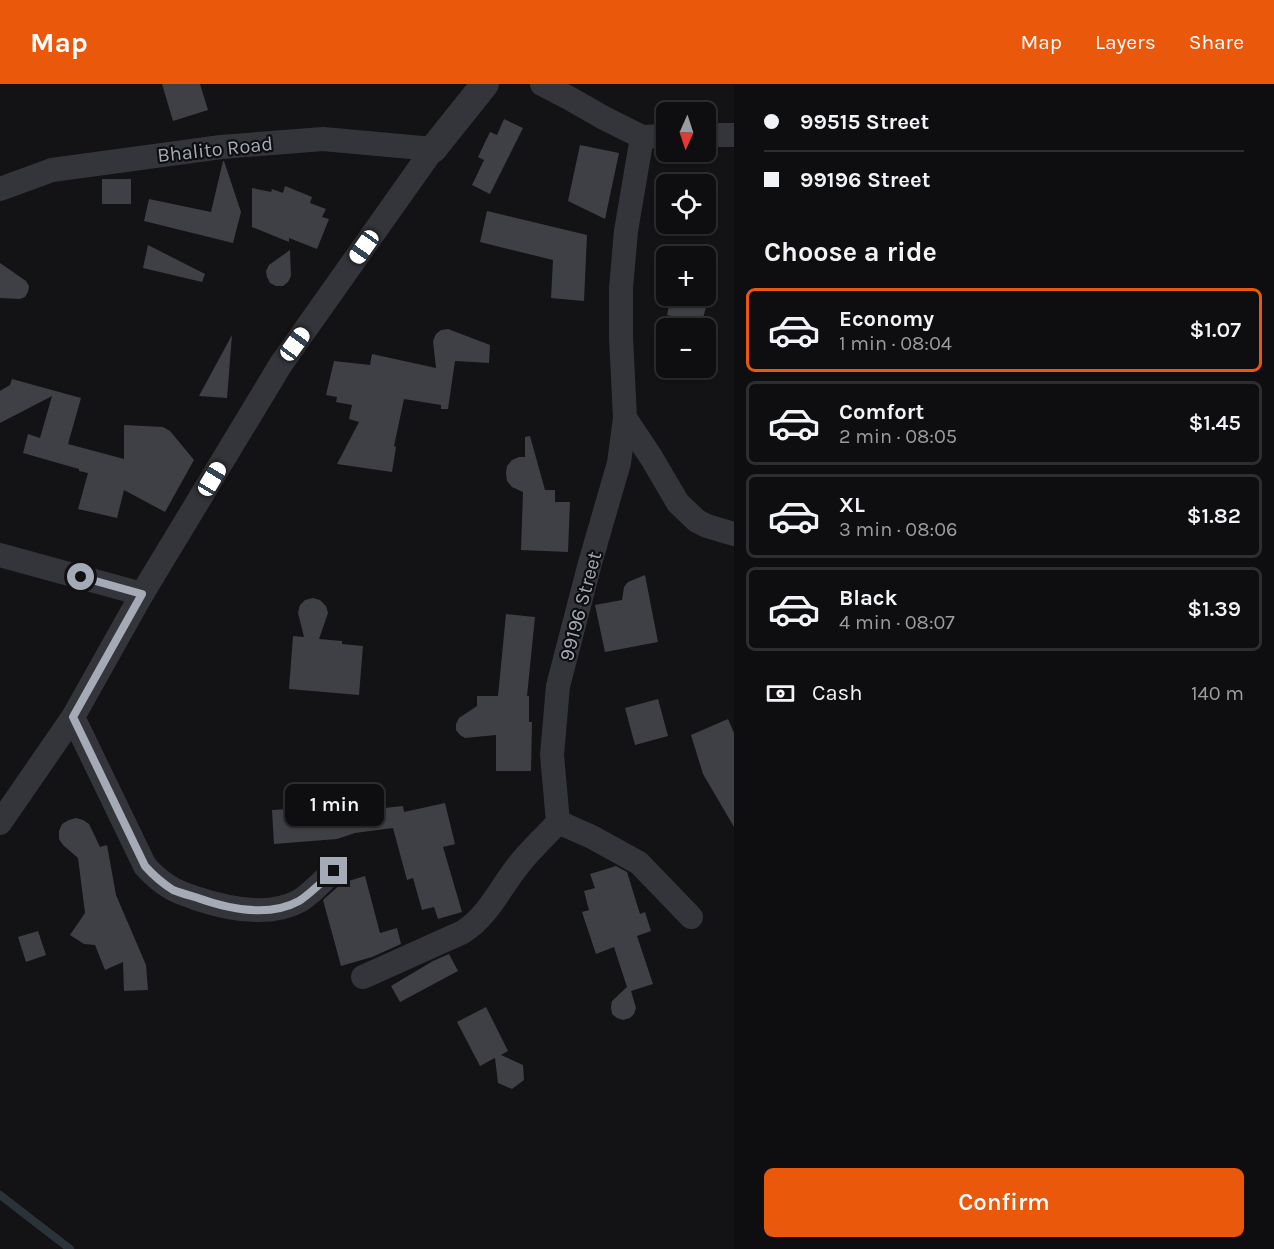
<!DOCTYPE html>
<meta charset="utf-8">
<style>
body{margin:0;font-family:Karla,sans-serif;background:#171719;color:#f1f3f6;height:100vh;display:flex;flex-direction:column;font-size:22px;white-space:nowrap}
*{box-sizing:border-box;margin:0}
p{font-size:20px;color:#9b9c9f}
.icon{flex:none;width:33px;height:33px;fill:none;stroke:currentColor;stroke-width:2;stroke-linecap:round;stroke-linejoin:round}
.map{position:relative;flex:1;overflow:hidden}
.sheet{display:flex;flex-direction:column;background:#0e0e10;width:540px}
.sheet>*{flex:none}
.banner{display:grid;align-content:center;height:132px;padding:0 30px;background:#0e0e10}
.needle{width:39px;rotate:183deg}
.tools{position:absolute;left:656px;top:18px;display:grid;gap:12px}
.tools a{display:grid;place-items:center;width:60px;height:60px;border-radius:9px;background:#0e0e10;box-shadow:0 2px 4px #0004,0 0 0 2px #2e2e30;font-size:30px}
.end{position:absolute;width:27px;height:27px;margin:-14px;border:8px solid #a4aab6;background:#111;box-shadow:0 0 0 3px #111}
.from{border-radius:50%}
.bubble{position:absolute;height:42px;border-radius:9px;background:#0e0e10;box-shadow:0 2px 4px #0004,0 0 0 2px #2e2e30;font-size:20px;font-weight:600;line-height:42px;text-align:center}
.car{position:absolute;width:18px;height:36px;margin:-18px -9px;border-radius:8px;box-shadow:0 0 4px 2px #0007;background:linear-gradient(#fff 24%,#345 0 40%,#fff 0 76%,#345 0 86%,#fff 0)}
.banner b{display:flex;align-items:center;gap:21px;height:57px;font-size:22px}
.banner b+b{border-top:2px solid #2e2e30}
.banner i{width:15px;height:15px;background:#f1f3f6}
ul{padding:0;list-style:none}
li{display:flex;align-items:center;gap:18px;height:84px;margin:0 12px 9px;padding:0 18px;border:3px solid #2e2e30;border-radius:9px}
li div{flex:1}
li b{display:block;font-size:22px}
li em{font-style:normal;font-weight:600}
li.current{border-color:#ea580c}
li>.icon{width:54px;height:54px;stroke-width:1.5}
h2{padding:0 30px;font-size:27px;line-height:72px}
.pay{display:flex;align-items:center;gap:15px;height:66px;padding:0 30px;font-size:22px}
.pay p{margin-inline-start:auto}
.action{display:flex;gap:12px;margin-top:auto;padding:12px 30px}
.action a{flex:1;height:69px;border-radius:9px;background:#ea580c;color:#fff;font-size:24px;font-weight:600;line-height:69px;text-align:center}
header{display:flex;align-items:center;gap:36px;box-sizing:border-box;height:84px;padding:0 30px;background:#ea580c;color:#fff}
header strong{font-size:28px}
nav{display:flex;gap:33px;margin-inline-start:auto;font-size:21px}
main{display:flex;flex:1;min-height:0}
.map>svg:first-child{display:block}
</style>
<header>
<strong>Map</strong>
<nav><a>Map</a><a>Layers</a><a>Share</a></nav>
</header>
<main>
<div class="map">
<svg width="734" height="1165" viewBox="0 0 734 1165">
<rect width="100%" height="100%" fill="#131315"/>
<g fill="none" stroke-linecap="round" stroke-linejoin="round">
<path stroke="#293339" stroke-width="8" d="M0 1111 70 1165"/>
</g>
<g fill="#3f4045">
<path d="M162 0H200L208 26 173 37Z"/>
<path d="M504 35 523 44 490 110 472 101 484 76 478 73 490 48 497 51Z"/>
<path d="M580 61 619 69 605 135 568 117Z"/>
<path d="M223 77H224L241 128 233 159 144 137 149 115 211 128Z"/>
<rect x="102" y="95" width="29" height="25"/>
<path d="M285 102 312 113 310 119 326 125 322 133 329 135 317 165 289 154V158L252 143V104L271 108 272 105 283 109Z"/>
<path d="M487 127 587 151 584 217 551 214 553 176 480 158Z"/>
<path d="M148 161 205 190 202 198 143 184Z"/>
<path d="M290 166 291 192 288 198 283 202H276L270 199 267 193 266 187 269 181Z"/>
<path d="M0 179 26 197 29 202 28 208 25 213 20 215 0 214Z"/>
<path d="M671 212H709L702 238 667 231Z"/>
<path d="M448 245 490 261 489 279 455 277 448 325H441V321L404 315 394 362 396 363 392 388 337 380 359 338 349 335 352 321 336 318 337 313 326 311 334 277 370 281 372 270 436 284 433 257 436 250 441 246Z"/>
<path d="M232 251 227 314 199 312Z"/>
<path d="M12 295 81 314 68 360 124 375V341L163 343 170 347 194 376 165 428 124 406 117 434 78 425 88 389 79 387V385L23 369 28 350 40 354 52 312 0 339V307L10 301Z"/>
<path d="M530 352 545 406H555V418H570L568 468 521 466 523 408 512 403 507 397 506 389 507 382 512 376 519 373H525V353Z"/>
<path d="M645 491 658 558 605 568 595 521 622 516 624 503 628 498Z"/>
<path d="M313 514 320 516 326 522 328 529 319 555 342 557V560L363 562 359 611 289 605 293 552 304 553 298 529 300 521 305 516Z"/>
<path d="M506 530 535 533 527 612H529V638H532L531 687H496V651L465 654 460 651 456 646V640L459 634 477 622V612H498Z"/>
<path d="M658 615 668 652 635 661 625 624Z"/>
<path d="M728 635 734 649V743L703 690 691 651Z"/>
<path d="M445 719 455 760 443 763 462 828 438 835 434 823 422 826 413 794 407 796 393 744 355 749 337 755 274 760 272 726 337 722 336 729 403 722 404 728Z"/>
<path d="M76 734 83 736 89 740 100 763 107 761 116 811 146 881 148 906 124 907 123 878 105 886 95 861 84 860 70 851 85 829 78 774 63 761 59 755V747L62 740 69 736Z"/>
<path d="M616 782 627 788 640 830 645 828 651 847 637 852 653 900 631 907 636 924 634 930 630 934 623 936 617 934 612 930 611 923 612 917 627 903 614 863 596 870 582 828 589 826 584 807 595 804 590 790Z"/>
<path d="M365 792 380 849 397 844 401 860 372 873 341 882 323 816 342 799Z"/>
<path d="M38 847 46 871 26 878 18 853Z"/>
<path d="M449 870 458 887 400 918 391 902 433 877Z"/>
<path d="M486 923 508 967 501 971 523 981 524 996 512 1005 498 999 495 974 480 982 457 938Z"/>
</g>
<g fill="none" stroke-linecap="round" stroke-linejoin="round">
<g stroke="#34353a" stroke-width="24">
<path d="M542 0 569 14 604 34 642 53 666 52"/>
<path d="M705 51H734"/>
<path d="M0 105 52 86 221 63 323 55 433 65"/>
<path d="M625 334 651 373 678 419 697 437 707 442 734 450"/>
<path d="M0 471 142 510"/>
<path d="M73 633 145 782C153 791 162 799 173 805 180 809 188 811 195 814 225 824 268 834 299 817 309 812 324 795 334 787"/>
<path d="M558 738 592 753 639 779 691 833"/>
<path d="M0 739 73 633 142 510 281 280 433 65"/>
<path d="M363 893 463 848C488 832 499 806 517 783 529 767 545 753 558 738L552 671 558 602 590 479 619 379 625 334 621 253V204L626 147 642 53"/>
</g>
<path stroke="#34353a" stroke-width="28" d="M433 65 485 0"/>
</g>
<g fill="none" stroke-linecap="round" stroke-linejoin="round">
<path stroke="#a4aab6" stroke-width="8" d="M81 493 142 510 73 633 145 782C153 791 162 799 173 806 180 809 188 811 195 813 225 824 268 834 299 817 309 811 324 796 334 787"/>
</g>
<g text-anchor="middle" stroke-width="4.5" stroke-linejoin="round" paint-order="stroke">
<g font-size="20" fill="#a4aab6" stroke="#0e0e10">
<text transform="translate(215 65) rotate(-6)" y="7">Bhalito Road</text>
<text transform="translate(580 522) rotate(-75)" y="7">99196 Street</text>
</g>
</g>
</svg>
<div class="tools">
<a><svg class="needle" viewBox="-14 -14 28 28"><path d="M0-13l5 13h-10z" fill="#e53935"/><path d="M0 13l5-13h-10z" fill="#9b9c9f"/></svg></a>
<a><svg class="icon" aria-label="locate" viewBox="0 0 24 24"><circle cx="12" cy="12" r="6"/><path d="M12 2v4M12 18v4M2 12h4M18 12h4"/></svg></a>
<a>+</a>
<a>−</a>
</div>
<i class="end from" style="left:81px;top:493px"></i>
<i class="end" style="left:334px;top:787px"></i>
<div class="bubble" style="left:285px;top:700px;width:99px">1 min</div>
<i class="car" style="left:364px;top:163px;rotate:215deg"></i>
<i class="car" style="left:295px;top:260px;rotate:36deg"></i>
<i class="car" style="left:212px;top:395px;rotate:31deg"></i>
</div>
<section class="sheet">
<div class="banner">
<b><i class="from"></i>99515 Street</b>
<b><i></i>99196 Street</b>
</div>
<h2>Choose a ride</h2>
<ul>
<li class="current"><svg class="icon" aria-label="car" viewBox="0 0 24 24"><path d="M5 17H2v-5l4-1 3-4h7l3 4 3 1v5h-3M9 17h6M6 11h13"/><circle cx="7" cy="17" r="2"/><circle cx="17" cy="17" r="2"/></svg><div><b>Economy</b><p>1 min · 08:04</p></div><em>$1.07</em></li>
<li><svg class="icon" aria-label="car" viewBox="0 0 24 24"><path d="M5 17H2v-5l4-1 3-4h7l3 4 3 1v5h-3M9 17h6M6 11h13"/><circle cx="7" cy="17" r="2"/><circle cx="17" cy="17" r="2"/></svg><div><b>Comfort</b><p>2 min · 08:05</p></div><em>$1.45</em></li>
<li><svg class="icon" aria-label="car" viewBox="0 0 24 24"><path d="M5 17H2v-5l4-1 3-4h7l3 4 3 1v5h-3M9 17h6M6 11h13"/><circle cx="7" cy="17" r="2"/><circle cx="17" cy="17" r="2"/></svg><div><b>XL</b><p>3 min · 08:06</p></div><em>$1.82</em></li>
<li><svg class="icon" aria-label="car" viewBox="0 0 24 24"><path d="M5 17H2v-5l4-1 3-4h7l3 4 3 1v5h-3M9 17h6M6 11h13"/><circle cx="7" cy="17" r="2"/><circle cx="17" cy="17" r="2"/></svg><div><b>Black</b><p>4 min · 08:07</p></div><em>$1.39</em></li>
</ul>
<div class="pay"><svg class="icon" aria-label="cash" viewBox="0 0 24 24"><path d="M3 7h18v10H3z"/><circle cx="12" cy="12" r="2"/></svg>Cash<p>140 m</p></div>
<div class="action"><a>Confirm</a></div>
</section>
</main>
